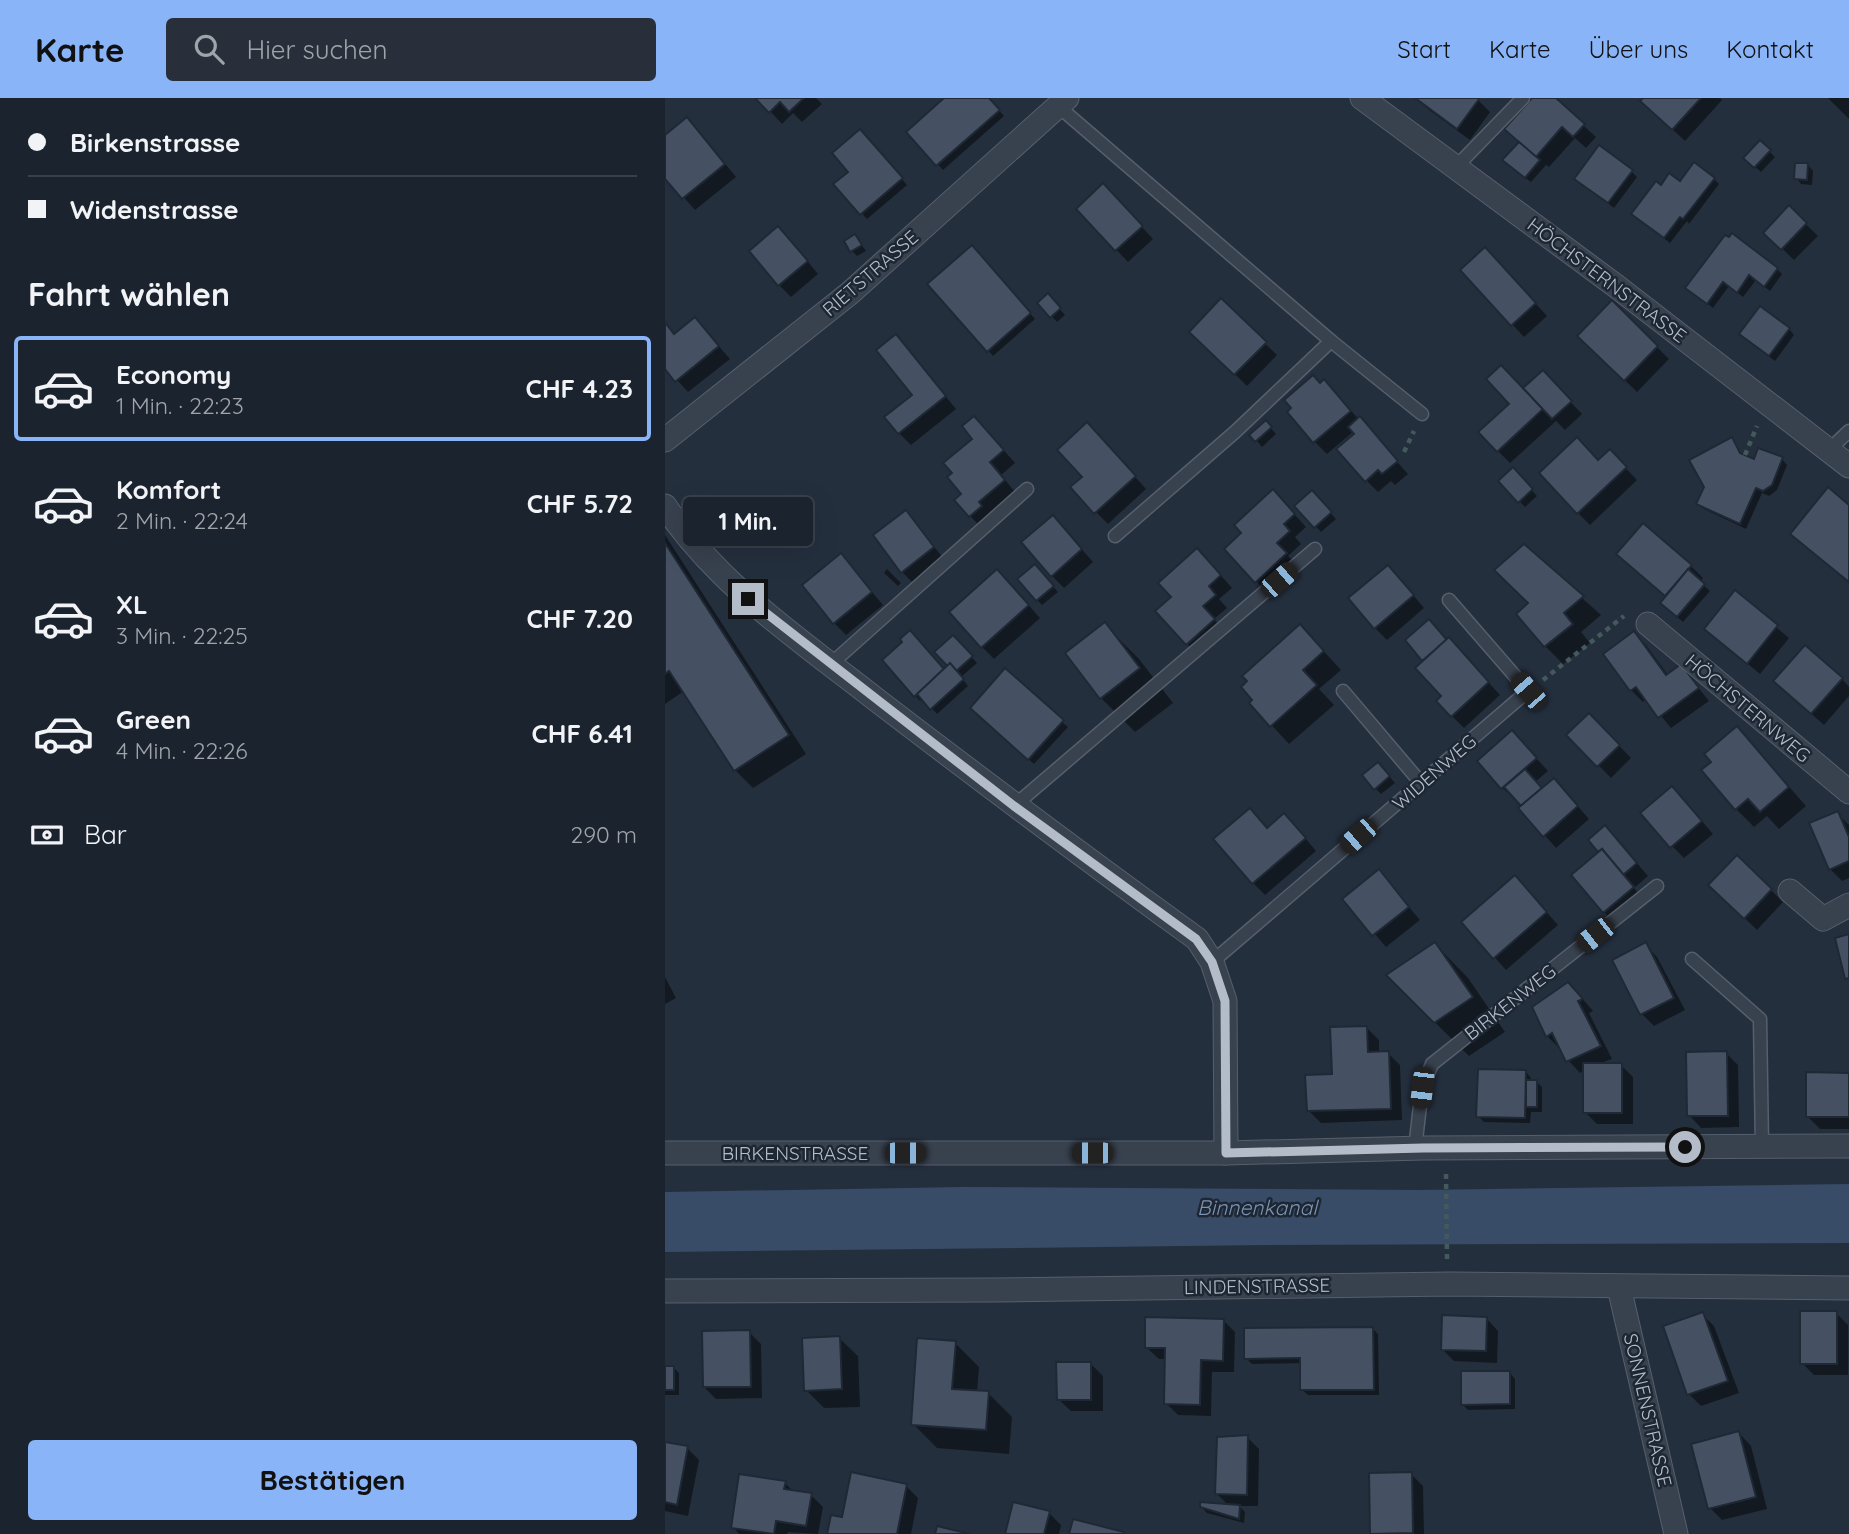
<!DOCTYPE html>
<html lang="de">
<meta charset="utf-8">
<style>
body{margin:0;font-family:Quicksand,sans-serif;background:#282f3a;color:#f1f3f6;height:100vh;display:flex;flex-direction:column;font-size:26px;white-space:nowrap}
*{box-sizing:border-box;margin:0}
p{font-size:23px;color:#a0a4aa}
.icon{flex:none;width:38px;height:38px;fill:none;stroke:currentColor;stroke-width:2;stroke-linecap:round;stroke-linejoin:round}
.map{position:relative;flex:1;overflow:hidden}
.sheet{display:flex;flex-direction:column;background:#1b232e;width:665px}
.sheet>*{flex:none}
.hud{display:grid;align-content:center;height:154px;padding:0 28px;background:#1b232e}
.end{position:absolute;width:32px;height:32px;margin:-16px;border:9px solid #b4bcc9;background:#111;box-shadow:0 0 0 4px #111}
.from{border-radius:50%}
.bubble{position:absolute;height:49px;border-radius:7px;background:#1b232e;box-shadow:0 7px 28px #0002,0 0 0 2px #39404a;font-size:23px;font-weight:800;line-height:49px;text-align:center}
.car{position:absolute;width:21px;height:42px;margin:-21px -10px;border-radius:9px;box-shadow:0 0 5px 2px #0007;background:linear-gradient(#222 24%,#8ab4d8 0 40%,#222 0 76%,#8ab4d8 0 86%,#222 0)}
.hud b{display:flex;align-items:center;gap:24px;height:66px;font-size:26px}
.hud b+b{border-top:2px solid #39404a}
.hud i{width:18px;height:18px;background:#f1f3f6}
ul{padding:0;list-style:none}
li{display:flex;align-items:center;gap:21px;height:105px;margin:0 14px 10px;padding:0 14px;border:4px solid transparent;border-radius:7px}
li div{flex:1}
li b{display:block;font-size:26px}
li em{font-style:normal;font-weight:800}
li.selected{border-color:#8ab4f8}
li>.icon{width:63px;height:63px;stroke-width:1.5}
h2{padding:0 28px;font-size:32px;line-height:84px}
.pay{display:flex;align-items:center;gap:18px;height:77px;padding:0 28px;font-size:26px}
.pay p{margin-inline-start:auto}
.button{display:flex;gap:14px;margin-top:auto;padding:14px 28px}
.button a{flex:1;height:80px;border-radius:7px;background:#8ab4f8;color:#111;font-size:28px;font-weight:800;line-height:80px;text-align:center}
header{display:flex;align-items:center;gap:42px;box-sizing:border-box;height:98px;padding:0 35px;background:#8ab4f8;color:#111}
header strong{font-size:33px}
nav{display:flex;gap:38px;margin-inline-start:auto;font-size:24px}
.search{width:490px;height:63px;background:#282f3a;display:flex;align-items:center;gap:18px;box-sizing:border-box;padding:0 24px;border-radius:7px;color:#a0a4aa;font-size:26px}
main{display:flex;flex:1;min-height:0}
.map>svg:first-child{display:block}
</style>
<header>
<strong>Karte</strong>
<div class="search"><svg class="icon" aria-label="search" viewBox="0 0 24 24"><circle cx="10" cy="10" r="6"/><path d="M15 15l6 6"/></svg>Hier suchen</div>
<nav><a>Start</a><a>Karte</a><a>Über uns</a><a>Kontakt</a></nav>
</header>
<main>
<section class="sheet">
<div class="hud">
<b><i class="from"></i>Birkenstrasse</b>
<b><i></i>Widenstrasse</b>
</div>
<h2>Fahrt wählen</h2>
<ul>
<li class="selected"><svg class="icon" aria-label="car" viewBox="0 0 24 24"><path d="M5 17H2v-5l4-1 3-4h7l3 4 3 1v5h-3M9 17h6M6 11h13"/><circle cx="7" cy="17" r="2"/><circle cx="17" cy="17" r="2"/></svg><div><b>Economy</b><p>1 Min. · 22:23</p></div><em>CHF 4.23</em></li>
<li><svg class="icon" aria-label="car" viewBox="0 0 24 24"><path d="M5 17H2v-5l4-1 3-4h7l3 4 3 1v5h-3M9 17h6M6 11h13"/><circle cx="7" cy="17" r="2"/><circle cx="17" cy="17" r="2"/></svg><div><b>Komfort</b><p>2 Min. · 22:24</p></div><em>CHF 5.72</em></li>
<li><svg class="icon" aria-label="car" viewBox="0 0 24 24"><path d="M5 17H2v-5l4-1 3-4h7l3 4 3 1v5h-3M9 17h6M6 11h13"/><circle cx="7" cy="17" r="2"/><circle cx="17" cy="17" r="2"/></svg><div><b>XL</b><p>3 Min. · 22:25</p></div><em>CHF 7.20</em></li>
<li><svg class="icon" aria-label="car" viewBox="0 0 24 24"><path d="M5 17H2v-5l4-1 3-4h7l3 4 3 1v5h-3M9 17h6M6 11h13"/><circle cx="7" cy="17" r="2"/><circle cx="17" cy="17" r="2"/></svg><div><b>Green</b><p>4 Min. · 22:26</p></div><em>CHF 6.41</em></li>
</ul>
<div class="pay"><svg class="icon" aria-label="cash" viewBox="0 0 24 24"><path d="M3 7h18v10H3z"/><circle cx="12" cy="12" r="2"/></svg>Bar<p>290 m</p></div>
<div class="button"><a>Bestätigen</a></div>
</section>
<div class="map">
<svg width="1184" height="1436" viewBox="0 0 1184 1436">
<rect width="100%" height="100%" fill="#242f3e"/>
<path fill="#394c67" d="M1184 1086V1145L603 1147 0 1154V1094L299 1089 755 1092Z"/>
<g fill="#0007">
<path d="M93 0H151L157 6 137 24 128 15 117 26Z"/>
<path d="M281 0H323L339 18 278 72 243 34Z"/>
<path d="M752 0H811L825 14 805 42 764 12Z"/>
<path d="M869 0H888L931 39 921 50 910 40 884 69 881 67 866 84 845 68 856 44Z"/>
<path d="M980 0H1055L1057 2 1020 43 990 15Z"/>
<path d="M1163 0H1184V21Z"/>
<path d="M34 34 71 79 30 112 0 78V40Z"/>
<path d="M200 38 242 87 202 121 171 86 186 74Z"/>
<path d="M1095 44 1110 59 1096 74 1080 60Z"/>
<path d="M1143 67 1148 73 1147 87 1136 86 1131 80Z"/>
<path d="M966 73 972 79 949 110 917 86Z"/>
<path d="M1049 81 1054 86 1024 126 1022 123 1005 145 974 121 996 89Z"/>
<path d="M450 100 488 141 463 164 413 111Z"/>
<path d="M1124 110 1153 138 1129 162 1101 135Z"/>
<path d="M190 138 201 153 192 158 187 153Z"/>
<path d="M125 142 153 176 126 199 114 187Z"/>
<path d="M312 155 370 221 328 258 323 252Z"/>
<path d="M832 163 882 218 859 239 797 172Z"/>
<path d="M1112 171 1117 176 1105 193 1091 182 1078 199 1064 188 1048 210 1023 190Z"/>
<path d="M383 198 400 217 392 224 374 205Z"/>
<path d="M556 203 612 257 582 288 527 234Z"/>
<path d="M947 205 1004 261 972 294 914 238Z"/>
<path d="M30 221 65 261 23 294 0 269V227L10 237Z"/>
<path d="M1124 231 1129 237 1110 263 1082 242Z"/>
<path d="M231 238 291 311 246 347 234 335 250 297Z"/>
<path d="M877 274 917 316 900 332 891 323 845 365 833 353 858 292Z"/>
<path d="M655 287 671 296 743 376 730 387 726 383 713 394 701 382 691 336 689 333 662 356 650 344 625 314Z"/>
<path d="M601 325 611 336 597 349 587 337Z"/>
<path d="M321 332 350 365 336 377 351 395 317 430 305 418Z"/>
<path d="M434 339 481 391 443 426 431 414 419 379Z"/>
<path d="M1067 341 1078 358 1089 363 1117 361 1122 367 1112 392 1104 398 1097 395 1081 431 1039 411 1033 406Z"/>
<path d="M944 353 972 382 925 427 913 415 933 364Z"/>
<path d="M848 372 872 398 860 409 835 383Z"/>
<path d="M1163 392 1184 409V485L1127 436Z"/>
<path d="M647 395 671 421 656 434 632 408Z"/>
<path d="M620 406 641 429 630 439 636 446 623 458 633 469 603 495 591 483Z"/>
<path d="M240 414 280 462 249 486 237 474Z"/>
<path d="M399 431 428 464 399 490 387 478Z"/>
<path d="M0 437 141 656 88 690 70 672 19 593 0 606Z"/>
<path d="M859 448 936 517 916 534 925 545 898 566 880 548 865 506Z"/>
<path d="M176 457 218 507 181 537 169 525Z"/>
<path d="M544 464 567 490 554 501 562 510 549 521 560 534 534 558 522 546Z"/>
<path d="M965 467 1026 468 1038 480 1035 484 1045 493 1018 524 1002 510V499Z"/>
<path d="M222 471 236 485 233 488 219 475Z"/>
<path d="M375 474 393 494 377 507 372 502Z"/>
<path d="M735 481 759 510 722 542 710 530Z"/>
<path d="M344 485 375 520 329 561 317 549Z"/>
<path d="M1070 495 1124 540 1095 576 1041 531Z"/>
<path d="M440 527 474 561 508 605 470 634 436 600Z"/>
<path d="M969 535 981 547 1003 577 1016 568 1044 603 1006 630 982 601 978 604 966 592 940 556Z"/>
<path d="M288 539 312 565 296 579 303 588 272 616 258 601 255 603 250 597 284 568Z"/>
<path d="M742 542 782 544 796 554 835 597 799 630 787 618 760 563Z"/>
<path d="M653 547 676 572 654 591 669 607 624 646 586 605Z"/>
<path d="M1177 581 1184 589V598L1159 627 1123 595Z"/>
<path d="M312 615 397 624 403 629 369 666Z"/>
<path d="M924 617 966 660 946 680 904 637Z"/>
<path d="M1072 630 1141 708 1114 731 1102 718 1089 729 1071 711 1048 664Z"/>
<path d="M859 647 883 673 870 684 877 692 900 694 924 721 891 750 856 710 859 708 837 690 815 663Z"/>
<path d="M719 672 730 685 716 696 710 690Z"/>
<path d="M1019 702 1048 736 1019 760 1007 748Z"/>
<path d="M1172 715 1184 727V780L1177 783 1165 771Z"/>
<path d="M631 729 651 753 600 797 588 785Z"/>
<path d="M952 742 983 778 969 790 979 802 951 826 939 814 935 755 925 743Z"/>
<path d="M1072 759 1118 804 1092 832 1046 787Z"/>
<path d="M714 774 755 822 721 849 680 801Z"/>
<path d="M862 792 893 827 841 872 798 824Z"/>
<path d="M770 846 803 880 840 934 804 958 723 878Z"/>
<path d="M980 846 992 859 1020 912 989 928 977 916Z"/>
<path d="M0 879 11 900 0 906Z"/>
<path d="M915 898 928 913 924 915 947 961 933 966 956 967 968 979V1026H932L920 1014V972L915 975 903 962 896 949 894 950 882 938Z"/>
<path d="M702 930 714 942V955H723L735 967 737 1022 656 1025 643 1012Z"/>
<path d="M1061 955 1073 967 1074 1029 1036 1030 1024 1017Z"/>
<path d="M861 974 866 980V983H871L877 989V1014H866L865 1025 819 1024 813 1018Z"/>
<path d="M1143 976H1184V1031H1155L1143 1019Z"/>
<path d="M1171 1215 1183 1227V1277H1149L1137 1265Z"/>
<path d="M1037 1216 1049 1228 1074 1295 1036 1308 1024 1296Z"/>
<path d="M821 1220 833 1233 832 1265 789 1263 777 1251Z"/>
<path d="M558 1222 570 1234 569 1274H547L546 1318 513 1317 501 1305V1261H494L481 1249Z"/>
<path d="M707 1230 713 1236 714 1297H643L637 1292V1265L587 1266 581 1260Z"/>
<path d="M84 1234 96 1246 97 1300 51 1301 39 1289Z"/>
<path d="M174 1240 193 1258 195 1309 159 1310 141 1292Z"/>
<path d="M290 1245 314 1269 312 1294 323 1295 347 1319 344 1356 272 1350 248 1326Z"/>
<path d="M426 1266 438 1278V1313H406L393 1301Z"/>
<path d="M0 1270H9L14 1275V1297H0Z"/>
<path d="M845 1275 850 1281V1311L803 1312 797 1306Z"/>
<path d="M1074 1335 1086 1348 1102 1411 1057 1422 1045 1410Z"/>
<path d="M582 1339 594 1351 593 1408H574L580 1414 579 1425 542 1415 536 1409 564 1408 552 1396Z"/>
<path d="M0 1345 22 1350 34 1362 23 1418 0 1413Z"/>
<path d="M746 1376 758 1388 759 1436H708Z"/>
<path d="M120 1385 129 1394 146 1397 158 1409 153 1436 123 1434 122 1436H74L68 1429Z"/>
<path d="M241 1388 253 1400 246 1436H164L179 1421Z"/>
<path d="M384 1415 396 1427 394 1436H342Z"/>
</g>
<g fill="#455162" stroke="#1f2835" stroke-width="2">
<path d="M90 0H139L124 14 115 4 104 15Z"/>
<path d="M279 0H324L335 12 271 68 241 34Z"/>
<path d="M750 0H814V1L792 31Z"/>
<path d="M867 0H891L920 26 908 39 897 29 871 59 839 31Z"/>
<path d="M978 0H1036L1007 32 975 3Z"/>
<path d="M22 19 60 66 17 101 0 81V37Z"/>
<path d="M195 31 238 80 195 117 168 86 183 74 167 55Z"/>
<path d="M1095 42 1106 52 1089 70 1078 60Z"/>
<path d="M854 44 875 62 860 80 837 62Z"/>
<path d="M934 47 968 72 943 105 909 81Z"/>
<path d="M1029 64 1050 80 1018 121 1015 119 999 140 966 116 991 83 996 87 1004 75 1015 83Z"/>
<path d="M1130 65H1143L1142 82 1129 81Z"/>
<path d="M438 85 478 128 450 153 411 111Z"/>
<path d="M1124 107 1142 125 1116 152 1098 135Z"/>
<path d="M113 128 143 163 113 188 84 153Z"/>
<path d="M1067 135 1113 170 1099 189 1084 177 1072 195 1058 184 1042 206 1020 190 1060 137 1064 139Z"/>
<path d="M190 136 197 147 185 154 179 143Z"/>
<path d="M307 147 366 215 322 254 262 186Z"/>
<path d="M820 149 871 205 846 228 795 172Z"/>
<path d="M383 195 396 210 385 220 372 205Z"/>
<path d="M556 200 602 244 569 277 524 234Z"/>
<path d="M947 202 993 248 959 283 912 238Z"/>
<path d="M1095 208 1125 230 1104 258 1074 236Z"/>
<path d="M30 219 54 248 10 284 0 271V224L9 236Z"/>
<path d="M231 236 281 298 233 336 219 319 247 297 211 252Z"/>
<path d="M836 267 878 311 832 354 813 334 844 306 821 281Z"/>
<path d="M878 272 907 303 887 321 858 290Z"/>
<path d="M648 277 655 285 659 281 686 313 648 345 622 314 626 310 619 302Z"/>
<path d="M309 318 339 352 325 364 340 382 314 404 317 408 304 419 289 402 296 396 282 379 287 375 278 365 307 341 297 328Z"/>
<path d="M695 318 733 363 717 376 713 372 700 384 671 351 689 336 683 329Z"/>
<path d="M601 322 607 329 590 344 584 337Z"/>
<path d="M422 324 471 378 429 416 405 389 417 379 392 352Z"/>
<path d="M912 339 933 362 945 351 962 369 912 416 874 375Z"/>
<path d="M1067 339 1075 355 1089 361 1093 350 1118 359 1107 387 1098 393 1091 390 1075 426 1031 406 1039 389 1024 362Z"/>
<path d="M848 369 868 391 853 405 833 383Z"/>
<path d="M1163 389 1184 407V484L1125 436Z"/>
<path d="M608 391 630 416 619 426 625 433 612 445 622 455 590 485 559 451 576 435 569 427Z"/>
<path d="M647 392 667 414 649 430 629 408Z"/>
<path d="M241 412 269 449 236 475 208 437Z"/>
<path d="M388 417 417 451 386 479 356 444Z"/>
<path d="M978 425 1027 467 1000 498 951 456Z"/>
<path d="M0 445 124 637 69 673 4 573 0 576Z"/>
<path d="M859 446 919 498 899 515 908 526 879 549 851 516 863 505 829 472Z"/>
<path d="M532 450 556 477 544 488 551 497 538 508 550 521 521 547 490 513 506 499 493 485Z"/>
<path d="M176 455 207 494 168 526 137 487Z"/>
<path d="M370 466 389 488 371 503 352 481Z"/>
<path d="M723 467 749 497 709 531 683 500Z"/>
<path d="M332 471 364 507 316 550 284 514Z"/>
<path d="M1023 471 1040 486 1012 519 995 505Z"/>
<path d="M1070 492 1113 527 1082 566 1039 531Z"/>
<path d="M764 521 782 542 757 563 740 542Z"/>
<path d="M440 524 475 570 435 601 400 555Z"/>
<path d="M635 526 659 553 638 572 652 587 605 629 584 605 587 602 576 589 582 583 577 578Z"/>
<path d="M245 532 279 571 249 599 217 562 237 544 235 541Z"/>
<path d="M969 533 1001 577 1016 566 1034 590 993 620 971 589 965 593 938 556Z"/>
<path d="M288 537 308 558 289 575 269 554Z"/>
<path d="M784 539 824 584 786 619 771 603 776 598 750 570Z"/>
<path d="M1140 547 1178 580 1146 616 1108 583Z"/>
<path d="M285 565 299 581 265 612 252 596Z"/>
<path d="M340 570 399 622 363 662 305 610Z"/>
<path d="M924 615 955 647 932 669 901 637Z"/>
<path d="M1072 628 1124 689 1095 714 1083 701 1070 712 1036 672 1046 664 1039 656Z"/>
<path d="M847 632 872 660 836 691 812 663Z"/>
<path d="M713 664 725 678 709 692 697 677Z"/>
<path d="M860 671 877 690 856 708 839 689Z"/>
<path d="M889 680 913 708 878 739 853 710Z"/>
<path d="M1007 688 1037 723 1005 750 975 715Z"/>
<path d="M585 710 602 730 619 715 641 740 587 786 548 741Z"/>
<path d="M1173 713 1184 739V763L1164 772 1144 725Z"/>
<path d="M940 727 972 765 958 777 937 751 933 754 923 742Z"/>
<path d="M937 751 969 789 938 815 906 777Z"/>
<path d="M1072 757 1107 791 1079 821 1043 787Z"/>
<path d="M714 771 744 809 707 838 677 801Z"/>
<path d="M850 777 882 814 828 861 796 824Z"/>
<path d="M1184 836V880L1180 881 1170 840Z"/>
<path d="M770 844 808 899 769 925 721 877Z"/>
<path d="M981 844 1009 900 975 917 947 862Z"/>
<path d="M903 884 918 901 913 903 936 948 901 964 887 935 881 939 867 909Z"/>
<path d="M702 928 703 954 724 953 726 1011 642 1013 640 977 667 976 665 929Z"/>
<path d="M1062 953 1063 1018H1022L1021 954Z"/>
<rect x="918" y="965" width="39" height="50"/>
<path d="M813 971 861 972 860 1020 811 1019Z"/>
<path d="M1141 974 1184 975V1019H1141Z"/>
<rect x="861" y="982" width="11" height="27"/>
<rect x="1135" y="1213" width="37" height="53"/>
<path d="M1038 1214 1063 1283 1022 1297 998 1228Z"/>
<path d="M777 1217 822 1219 821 1253 776 1252Z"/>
<path d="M480 1219 559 1221 558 1263 536 1262 535 1307 499 1306 500 1250H480Z"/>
<path d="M708 1229 709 1292H635V1260L579 1261V1230Z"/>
<path d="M85 1232 86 1289H38L37 1233Z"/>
<path d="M175 1238 177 1291 139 1293 137 1240Z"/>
<path d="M252 1240 291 1243 287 1291 324 1293 321 1332 246 1327Z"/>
<path d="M391 1264H426V1302H392Z"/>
<rect x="0" y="1268" width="9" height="24"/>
<path d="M796 1273H845V1306L796 1307Z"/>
<path d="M1074 1333 1091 1399 1043 1411 1026 1346Z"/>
<path d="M583 1337 582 1397 550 1396 552 1339Z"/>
<path d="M0 1344 23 1348 12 1407 0 1404Z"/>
<path d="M186 1374 242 1386 232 1436H162L166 1417 177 1419Z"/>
<path d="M747 1374 748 1435 705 1436 704 1375Z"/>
<path d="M74 1376 121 1383 119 1391 147 1395 141 1428 111 1423 109 1436 66 1430Z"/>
<path d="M348 1404 385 1413 379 1436H340Z"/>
<path d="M535 1404 575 1407 574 1421 535 1409Z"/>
<path d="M408 1421 459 1434V1436H404Z"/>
<path d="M272 1428 305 1436H270Z"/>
</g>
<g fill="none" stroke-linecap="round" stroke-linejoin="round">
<g stroke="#565f6c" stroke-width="15">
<g id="service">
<path d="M393 8 666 243 570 334 450 438"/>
<path d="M791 69 858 0"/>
<path d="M666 243 757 316"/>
<path d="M1164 352 1184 333"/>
<path d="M166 566 362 391"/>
<path d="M678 593 756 685"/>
<path d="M349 708 650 451"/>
<path d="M1027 861 1095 921 1097 1049"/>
<path d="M547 864 863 593 784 502"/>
<path d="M750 1051 757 990 767 966 992 788"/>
</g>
</g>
<g stroke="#565f6c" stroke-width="25">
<g id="minor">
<path d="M697 0 951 188 1184 368"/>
<path d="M0 342 185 195 402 0"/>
<path d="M0 408C53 487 135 542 209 600 316 682 423 762 532 841L547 864 560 903 561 1055"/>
<path d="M983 526 1184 694"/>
<path d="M1125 793 1158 821 1184 807"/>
<path d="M0 1055H561L758 1050 1184 1048"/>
<path d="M954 1189 1011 1436"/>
<path d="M0 1193 331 1192 786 1186 1184 1190"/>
</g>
</g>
<g stroke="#44595c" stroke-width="4.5" stroke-dasharray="5 5" stroke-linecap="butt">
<path d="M739 354 749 333"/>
<path d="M1080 357 1092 328"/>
<path d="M878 582 959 518"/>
<path d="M781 1076 782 1161"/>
</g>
<use href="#service" stroke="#38414e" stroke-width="12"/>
<use href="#minor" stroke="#38414e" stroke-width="23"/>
</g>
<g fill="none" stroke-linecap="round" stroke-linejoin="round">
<path stroke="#b4bcc9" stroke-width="9" d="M83 501 349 708 531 841 547 864 560 903 561 1055 758 1050 1020 1049"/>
</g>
<g text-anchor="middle" stroke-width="5" stroke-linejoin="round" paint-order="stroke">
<g font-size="19" fill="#b4bcc9" stroke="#1d2633">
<text transform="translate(205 175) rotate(-41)" y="7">RIETSTRASSE</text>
<text transform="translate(942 182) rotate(37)" y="7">HÖCHSTERNSTRASSE</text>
<text transform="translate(1083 610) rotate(40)" y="7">HÖCHSTERNWEG</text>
<text transform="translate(769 674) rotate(-41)" y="7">WIDENWEG</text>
<text transform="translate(845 904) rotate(-38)" y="7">BIRKENWEG</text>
<text x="130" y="1062">BIRKENSTRASSE</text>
<text transform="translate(592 1188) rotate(-1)" y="7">LINDENSTRASSE</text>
<text transform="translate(983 1312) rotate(77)" y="7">SONNENSTRASSE</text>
</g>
<g font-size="21" font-style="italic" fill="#7c92b1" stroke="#1d2633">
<text x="592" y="1117">Binnenkanal</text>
</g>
</g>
</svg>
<i class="end from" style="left:1020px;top:1049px"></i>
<i class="end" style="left:83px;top:501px"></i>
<div class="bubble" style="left:18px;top:399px;width:130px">1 Min.</div>
<i class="car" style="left:614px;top:482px;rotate:49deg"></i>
<i class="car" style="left:863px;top:593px;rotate:319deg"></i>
<i class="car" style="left:693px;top:738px;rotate:229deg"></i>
<i class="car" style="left:930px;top:837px;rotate:232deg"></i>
<i class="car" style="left:757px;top:990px;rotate:187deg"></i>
<i class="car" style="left:240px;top:1055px;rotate:90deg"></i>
<i class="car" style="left:427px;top:1055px;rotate:270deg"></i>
</div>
</main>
